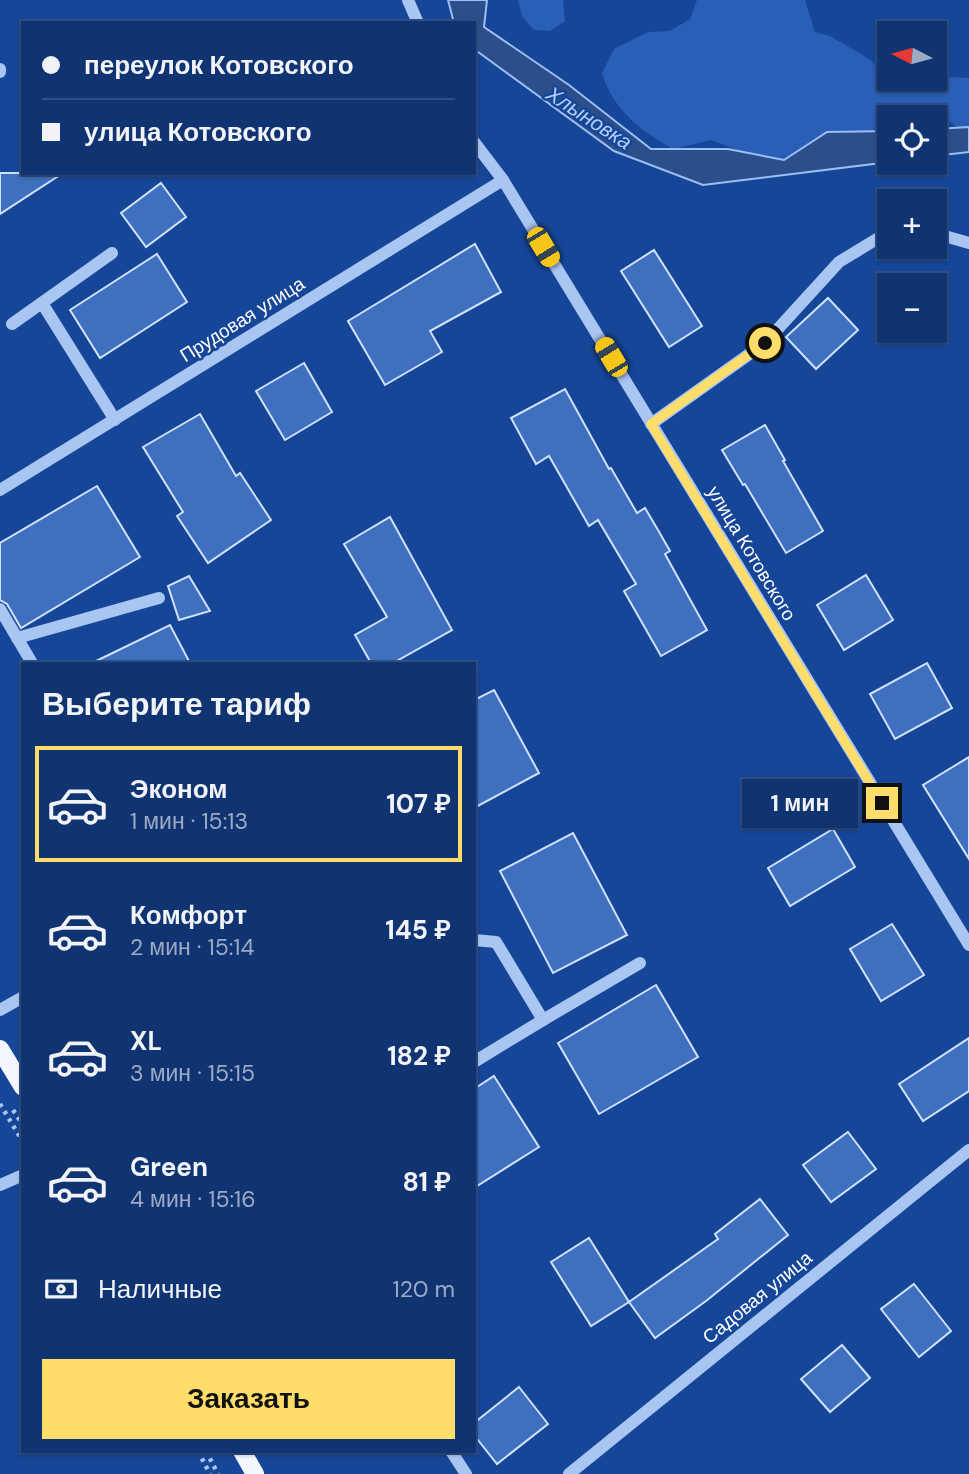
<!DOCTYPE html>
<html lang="ru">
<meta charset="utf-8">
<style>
body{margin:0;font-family:"DM Sans",sans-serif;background:#1e3f7a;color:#f1f3f6;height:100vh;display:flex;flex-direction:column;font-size:26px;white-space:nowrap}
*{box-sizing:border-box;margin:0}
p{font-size:23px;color:#9caac4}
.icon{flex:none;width:38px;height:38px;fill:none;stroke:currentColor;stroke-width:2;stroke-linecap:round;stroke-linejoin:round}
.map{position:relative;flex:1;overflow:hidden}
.panel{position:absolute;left:21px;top:662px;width:455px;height:791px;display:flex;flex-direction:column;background:#103472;border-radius:0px;box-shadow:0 2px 5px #0004,0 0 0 2px #304f84}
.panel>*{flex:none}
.guide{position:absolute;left:21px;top:21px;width:455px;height:154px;border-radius:0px;box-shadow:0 2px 5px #0004,0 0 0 2px #304f84;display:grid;align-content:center;height:154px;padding:0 21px;background:#103472}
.needle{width:46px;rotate:276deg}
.buttons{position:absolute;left:877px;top:21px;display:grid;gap:14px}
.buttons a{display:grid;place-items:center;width:70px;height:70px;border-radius:0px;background:#103472;box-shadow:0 2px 5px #0004,0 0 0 2px #304f84;font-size:35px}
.end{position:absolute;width:32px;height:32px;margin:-16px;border:9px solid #ffdd6a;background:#111;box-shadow:0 0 0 4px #111}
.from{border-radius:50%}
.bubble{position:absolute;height:49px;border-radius:0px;background:#103472;box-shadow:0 2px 5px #0004,0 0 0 2px #304f84;font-size:23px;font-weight:700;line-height:49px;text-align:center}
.car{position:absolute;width:21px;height:42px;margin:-21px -10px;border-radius:9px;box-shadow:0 0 5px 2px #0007;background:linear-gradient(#f5c518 24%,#345 0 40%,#f5c518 0 76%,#345 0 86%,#f5c518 0)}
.guide b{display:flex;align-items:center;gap:24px;height:66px;font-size:26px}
.guide b+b{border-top:2px solid #304f84}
.guide i{width:18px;height:18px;background:#f1f3f6}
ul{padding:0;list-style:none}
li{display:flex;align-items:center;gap:21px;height:116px;margin:0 14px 10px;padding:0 7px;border:4px solid transparent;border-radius:0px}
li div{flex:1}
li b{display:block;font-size:26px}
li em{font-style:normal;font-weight:700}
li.current{border-color:#ffdd6a}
li>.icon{width:63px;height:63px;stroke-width:1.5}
h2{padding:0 21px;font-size:32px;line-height:84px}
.pay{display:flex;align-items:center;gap:18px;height:77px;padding:0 21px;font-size:26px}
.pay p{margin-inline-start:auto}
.primary-button{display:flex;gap:14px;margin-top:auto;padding:14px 21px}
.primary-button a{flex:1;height:80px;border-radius:0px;background:#ffdd6a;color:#111;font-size:28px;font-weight:700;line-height:80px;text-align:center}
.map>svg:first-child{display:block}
</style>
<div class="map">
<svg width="969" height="1474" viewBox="0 0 969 1474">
<rect width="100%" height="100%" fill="#164698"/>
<g fill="#295fb6">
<path d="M518 0H563L565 21 550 31 534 30 522 16Z"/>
<path d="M697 0H805L815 32 830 36 871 60 886 83 906 91 924 79H934L935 76 969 78V127L958 128 926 104 896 117H889V121L871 131 827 132 784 160 746 153 711 140 673 149C641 131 612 109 602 73L614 49 648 32 670 31 690 19Z"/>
</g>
<g fill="#2c4f8c" stroke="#9bbff4" stroke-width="2">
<path d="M448 0H487L484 27 569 85 651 149H728L784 160 827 132 889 131V162L703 185 614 151 474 49V23H454Z"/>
<path d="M969 127V152L935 156V129Z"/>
</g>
<g fill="#3e70bf" stroke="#d0e1fc" stroke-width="2">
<path d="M0 173H63L0 214Z"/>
<path d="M161 183 186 217 146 247 121 213Z"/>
<path d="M475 244 501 292 430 331 442 352 385 385 348 321Z"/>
<path d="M654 250 702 326 669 347 621 271Z"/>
<path d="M157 254 187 302 100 358 70 310Z"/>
<path d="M828 298 858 330 816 369 786 337Z"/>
<path d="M304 363 332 412 285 440 256 391Z"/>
<path d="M565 389 609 469 611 468 637 513 645 508 658 530 670 551 665 554 707 630 661 656 624 591 636 584 598 520 589 526 549 456 536 464 511 418Z"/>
<path d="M200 414 236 476 240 473 271 520 208 563 177 516 183 512 143 447Z"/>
<path d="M765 425 785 460 783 461 823 531 786 553 745 484 743 485 722 450Z"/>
<path d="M97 486 140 557 21 628 7 604 0 600V543Z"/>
<path d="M390 517 452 630 393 663H371L355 635 387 617 344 544Z"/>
<path d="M866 575 893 620 844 650 817 605Z"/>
<path d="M189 576 210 611 179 620 168 586Z"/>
<path d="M170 625 190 663H92Z"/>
<path d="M927 663 952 708 895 739 870 694Z"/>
<path d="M494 690 539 773 474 808V700Z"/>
<path d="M969 757V859L923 785Z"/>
<path d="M833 829 855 867 790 906 768 868Z"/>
<path d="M573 833 627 935 553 973 500 871Z"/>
<path d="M892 924 924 975 881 1001 850 949Z"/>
<path d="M656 985 698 1057 599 1114 558 1043Z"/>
<path d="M969 1038V1091L923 1121 899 1084Z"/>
<path d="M494 1076 539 1147 474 1188V1089Z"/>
<path d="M848 1132 876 1169 831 1202 803 1165Z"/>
<path d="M760 1199 788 1235 706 1301 655 1338 629 1302 718 1239 715 1234Z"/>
<path d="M589 1238 629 1302 591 1326 551 1262Z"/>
<path d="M914 1284 951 1331 919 1357 881 1309Z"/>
<path d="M842 1345 870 1378 830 1412 801 1379Z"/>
<path d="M519 1387 548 1424 497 1464 474 1435V1423Z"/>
</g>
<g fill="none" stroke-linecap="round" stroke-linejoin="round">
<g stroke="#a9c5f2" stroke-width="4.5" stroke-dasharray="3.5 5" stroke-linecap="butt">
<path d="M0 1104 23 1142"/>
<path d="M13 1110 23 1125"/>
<path d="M198 1451 210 1474"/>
<path d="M206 1451 218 1474"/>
</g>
<g stroke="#a9c5f2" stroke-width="12">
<path d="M408 0 418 23"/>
<path d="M0 69V72"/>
<path d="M474 142 503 180 969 945"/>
<path d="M934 233 969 243"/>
<path d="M42 303 115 420"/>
<path d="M12 324 112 253"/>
<path d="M651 424 765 343 839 262 880 237 889 236"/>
<path d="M0 490 503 180"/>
<path d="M0 609 32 663"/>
<path d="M17 638 159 598"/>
<path d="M474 940 496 942 543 1020 474 1062"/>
<path d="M0 1010 23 997"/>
<path d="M543 1020 640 963"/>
<path d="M0 1185 23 1175"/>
<path d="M451 1451 466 1474"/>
<path d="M569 1474 969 1150"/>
</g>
<g stroke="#f4f7ff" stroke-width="18">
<path d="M0 1049 23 1087"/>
<path d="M242 1451 255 1474"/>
</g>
</g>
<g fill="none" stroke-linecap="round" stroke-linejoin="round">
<path stroke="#ffdd6a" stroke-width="9" d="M765 343 651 424 882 803"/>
</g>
<g text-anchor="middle" stroke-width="5" stroke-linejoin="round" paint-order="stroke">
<g font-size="19" fill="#fff" stroke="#164698">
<text transform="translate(242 319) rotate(-32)" y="7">Прудовая улица</text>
<text transform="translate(752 553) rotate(59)" y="7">улица Котовского</text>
<text transform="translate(757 1297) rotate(-39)" y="7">Садовая улица</text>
</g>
<g font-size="21" font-style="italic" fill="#b5d0f8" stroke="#164698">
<text transform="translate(589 118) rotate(33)" y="7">Хлыновка</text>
</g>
</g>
</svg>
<div class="buttons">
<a><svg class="needle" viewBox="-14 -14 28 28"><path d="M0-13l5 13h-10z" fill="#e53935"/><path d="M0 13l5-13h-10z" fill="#9caac4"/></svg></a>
<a><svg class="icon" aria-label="locate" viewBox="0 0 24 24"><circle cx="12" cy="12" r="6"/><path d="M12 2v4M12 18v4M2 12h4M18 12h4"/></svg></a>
<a>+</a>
<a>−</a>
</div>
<i class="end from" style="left:765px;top:343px"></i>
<i class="end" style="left:882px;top:803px"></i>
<div class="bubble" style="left:742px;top:779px;width:116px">1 мин</div>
<i class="car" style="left:543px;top:247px;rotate:149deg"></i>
<i class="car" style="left:611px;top:357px;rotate:329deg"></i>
<div class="guide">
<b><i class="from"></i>переулок Котовского</b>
<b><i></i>улица Котовского</b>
</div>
<section class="panel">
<h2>Выберите тариф</h2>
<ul>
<li class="current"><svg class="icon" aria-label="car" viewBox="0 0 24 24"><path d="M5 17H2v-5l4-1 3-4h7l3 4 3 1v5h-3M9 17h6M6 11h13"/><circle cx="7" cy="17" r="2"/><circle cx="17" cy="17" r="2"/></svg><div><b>Эконом</b><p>1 мин · 15:13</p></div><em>107 ₽</em></li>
<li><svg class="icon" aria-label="car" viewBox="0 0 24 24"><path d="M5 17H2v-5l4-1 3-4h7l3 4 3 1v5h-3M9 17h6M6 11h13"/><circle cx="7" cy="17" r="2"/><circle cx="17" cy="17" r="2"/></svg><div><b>Комфорт</b><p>2 мин · 15:14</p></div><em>145 ₽</em></li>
<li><svg class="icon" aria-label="car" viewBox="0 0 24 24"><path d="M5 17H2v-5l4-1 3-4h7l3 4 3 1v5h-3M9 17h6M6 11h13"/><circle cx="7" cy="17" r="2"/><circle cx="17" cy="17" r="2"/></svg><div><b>XL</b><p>3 мин · 15:15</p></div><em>182 ₽</em></li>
<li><svg class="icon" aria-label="car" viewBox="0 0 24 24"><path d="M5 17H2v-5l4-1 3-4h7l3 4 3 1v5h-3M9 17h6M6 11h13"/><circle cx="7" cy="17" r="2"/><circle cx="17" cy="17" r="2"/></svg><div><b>Green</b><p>4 мин · 15:16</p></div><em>81 ₽</em></li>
</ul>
<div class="pay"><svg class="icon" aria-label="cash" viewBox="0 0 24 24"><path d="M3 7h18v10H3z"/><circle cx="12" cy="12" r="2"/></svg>Наличные<p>120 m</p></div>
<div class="primary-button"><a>Заказать</a></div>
</section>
</div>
